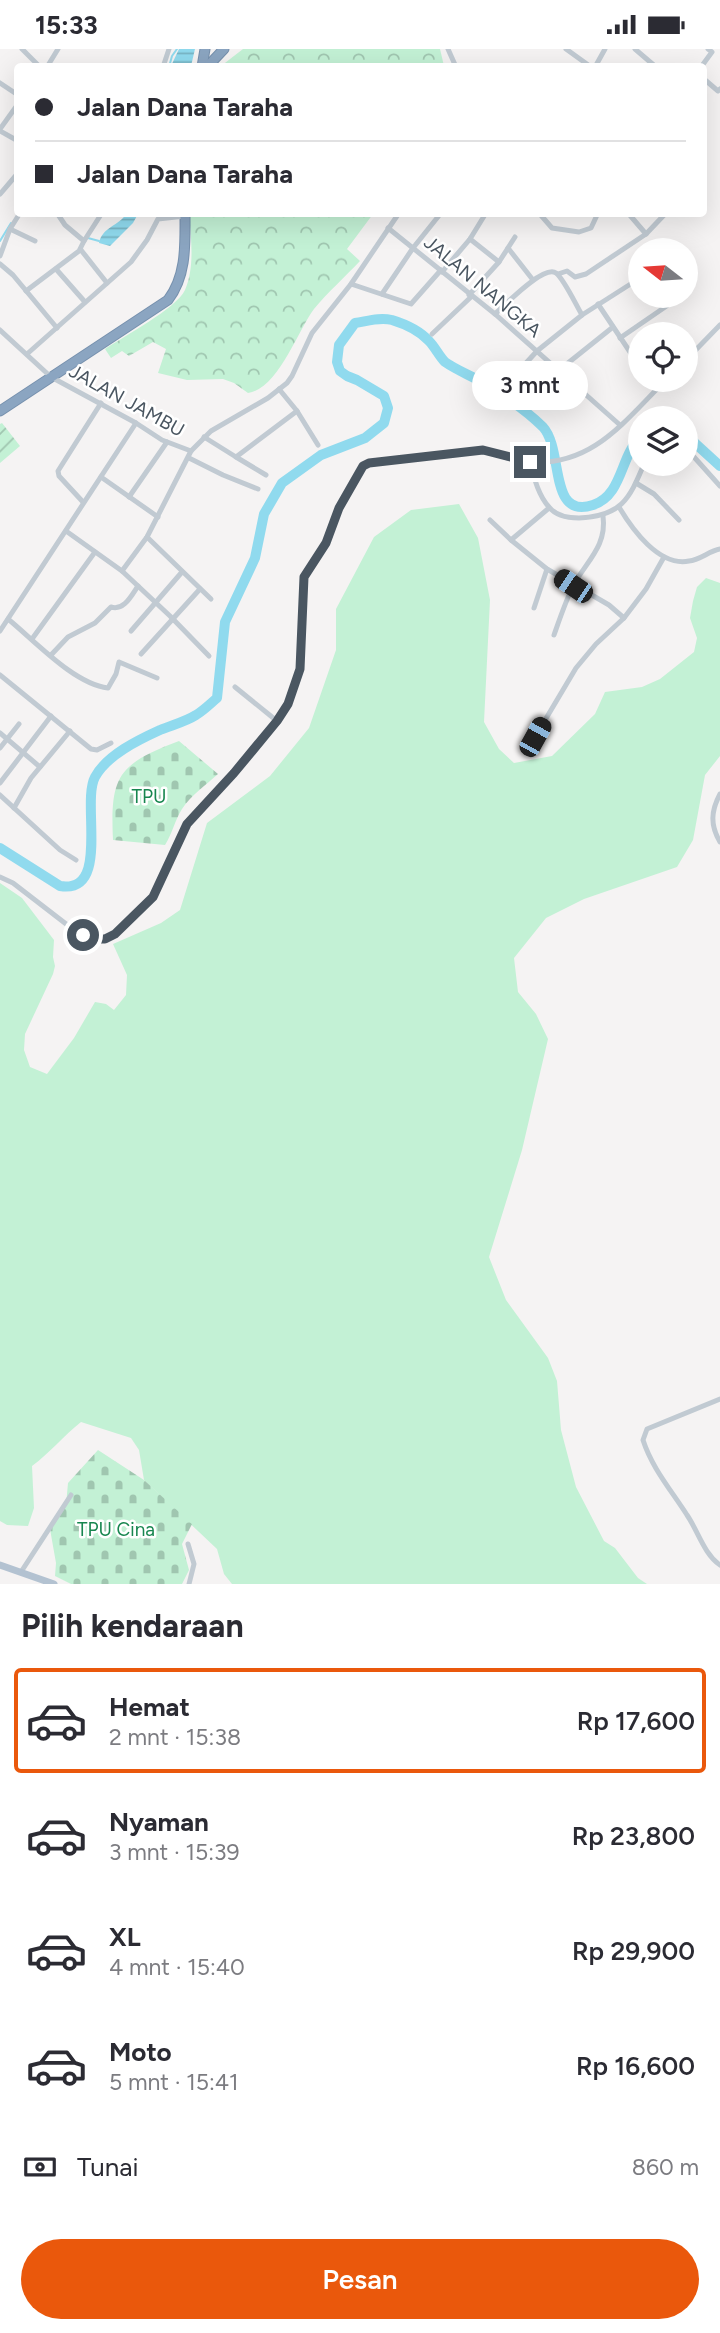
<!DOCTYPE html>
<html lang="id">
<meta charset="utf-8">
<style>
body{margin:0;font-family:Figtree,sans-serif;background:#f2f2f3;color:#2b2b33;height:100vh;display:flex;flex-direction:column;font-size:26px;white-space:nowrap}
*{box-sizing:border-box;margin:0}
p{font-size:23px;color:#7c7c81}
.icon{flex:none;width:38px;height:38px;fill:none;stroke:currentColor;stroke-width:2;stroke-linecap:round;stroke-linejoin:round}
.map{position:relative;height:1535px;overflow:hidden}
.sheet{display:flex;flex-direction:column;background:#fff;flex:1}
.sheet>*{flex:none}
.banner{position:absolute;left:14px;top:14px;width:693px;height:154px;border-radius:7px;box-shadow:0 7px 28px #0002;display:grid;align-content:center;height:154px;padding:0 21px;background:#fff}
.needle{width:46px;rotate:287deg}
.fabs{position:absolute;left:628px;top:189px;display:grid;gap:14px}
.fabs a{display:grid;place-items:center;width:70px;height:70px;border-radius:50%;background:#fff;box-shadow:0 7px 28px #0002;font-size:35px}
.end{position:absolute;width:32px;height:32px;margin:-16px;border:9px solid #4a5661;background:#fff;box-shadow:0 0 0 4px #fff}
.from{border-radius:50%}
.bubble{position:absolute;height:49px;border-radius:24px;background:#fff;box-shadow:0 7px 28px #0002;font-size:23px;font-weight:600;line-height:49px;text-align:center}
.car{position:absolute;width:21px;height:42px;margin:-21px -10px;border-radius:9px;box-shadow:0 0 5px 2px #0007;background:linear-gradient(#222 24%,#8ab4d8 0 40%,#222 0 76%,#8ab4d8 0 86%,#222 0)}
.banner b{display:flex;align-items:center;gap:24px;height:66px;font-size:26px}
.banner b+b{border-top:2px solid #e1e1e2}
.banner i{width:18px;height:18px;background:#2b2b33}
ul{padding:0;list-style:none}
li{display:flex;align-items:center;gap:21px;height:105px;margin:0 14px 10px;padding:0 7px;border:4px solid transparent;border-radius:7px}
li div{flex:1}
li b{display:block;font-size:26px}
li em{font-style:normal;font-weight:600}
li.active{border-color:#ea580c}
li>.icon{width:63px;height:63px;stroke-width:1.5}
h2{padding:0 21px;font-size:32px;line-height:84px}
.pay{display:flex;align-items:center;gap:18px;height:77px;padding:0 21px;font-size:26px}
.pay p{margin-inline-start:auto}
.action{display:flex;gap:14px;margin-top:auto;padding:14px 21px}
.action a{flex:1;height:80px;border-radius:42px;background:#ea580c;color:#fff;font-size:28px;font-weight:600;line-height:80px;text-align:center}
.status{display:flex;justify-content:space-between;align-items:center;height:49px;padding:0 35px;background:#fff;direction:ltr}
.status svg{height:19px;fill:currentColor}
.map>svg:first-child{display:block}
</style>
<div class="status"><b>15:33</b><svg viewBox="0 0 49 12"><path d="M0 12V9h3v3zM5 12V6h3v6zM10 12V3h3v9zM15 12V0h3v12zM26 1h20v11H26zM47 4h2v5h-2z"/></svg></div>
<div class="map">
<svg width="720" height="1535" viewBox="0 0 720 1535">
<defs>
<pattern id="forest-crowns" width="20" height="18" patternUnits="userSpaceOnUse" patternTransform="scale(1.75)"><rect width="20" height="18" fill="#c3f1d5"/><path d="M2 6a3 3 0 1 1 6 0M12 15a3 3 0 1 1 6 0" fill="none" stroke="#a0c6b0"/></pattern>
<pattern id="cemetery-stones" width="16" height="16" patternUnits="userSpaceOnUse" patternTransform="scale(1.75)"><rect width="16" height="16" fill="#c3f1d5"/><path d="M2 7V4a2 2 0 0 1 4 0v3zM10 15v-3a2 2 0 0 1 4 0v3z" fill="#a0c6b0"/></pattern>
<pattern id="garden-furrows" width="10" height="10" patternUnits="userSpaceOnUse" patternTransform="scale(1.75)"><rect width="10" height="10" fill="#c3f1d5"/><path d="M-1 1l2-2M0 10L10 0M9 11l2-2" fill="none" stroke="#a0c6b0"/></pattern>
<pattern id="water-rules" width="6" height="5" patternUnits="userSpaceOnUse" patternTransform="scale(1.75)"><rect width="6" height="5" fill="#90daee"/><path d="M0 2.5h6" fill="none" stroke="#78b4c4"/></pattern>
</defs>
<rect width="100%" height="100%" fill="#f5f3f3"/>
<path fill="#c3f1d5" d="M459 455 478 489 490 551 484 673 499 700 514 714 552 707 595 665 605 643 642 638 660 630 694 603 697 589 690 569 693 552 697 538 706 529 720 534V707L705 726 693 791 677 818 584 850 546 869 514 909 518 943 536 965 548 990 522 1101 489 1208 506 1251 548 1309 557 1332 561 1381 576 1438 604 1492 615 1499 638 1529 647 1535H232L224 1525 217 1500 144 1431 139 1401 131 1389 81 1373C63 1387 50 1404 32 1417L34 1459 28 1477 7 1476 0 1472V834L22 849 54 891 53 908 55 917 53 925 25 985 24 1001 30 1018 47 1025 74 989 95 953 106 955 114 961 126 946 127 926 113 895 161 874 180 861 207 774 270 727 309 679 336 601V560L374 488 411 461Z"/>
<g fill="url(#forest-crowns)">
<path d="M243 0H440L444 17H221Z"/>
<path d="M189 165H373L347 200 360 212C345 228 328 243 314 260 298 281 278 340 248 344L234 334 223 330 187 331 158 324 166 300 153 293 129 307 122 302 111 309 105 300C123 288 177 259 185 241 195 218 191 189 189 165Z"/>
</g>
<g fill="url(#cemetery-stones)">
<path d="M179 692 218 725C206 736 191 746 182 760 175 771 172 785 165 796L113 791C110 727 118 715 179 692Z"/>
<path d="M98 1401 144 1431 192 1475 182 1495 189 1521 182 1535H71L55 1527 56 1514 50 1480 66 1456 68 1434Z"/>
</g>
<path fill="url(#garden-furrows)" d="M2 374 20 397 0 414V375Z"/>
<g fill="url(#water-rules)">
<path d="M179 0H195L191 17H171Z"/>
<path d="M126 165H138L133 174 110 197 99 194C102 178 119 177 126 165Z"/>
</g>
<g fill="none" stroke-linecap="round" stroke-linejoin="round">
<g stroke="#90daee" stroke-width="2">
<path d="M169 18 172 7 177 0"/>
<path d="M88 189 99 192"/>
<path d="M0 192 11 174"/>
</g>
<g stroke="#90daee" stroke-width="10">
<path d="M686 386 720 417"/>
<path d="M0 799 60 837C111 845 81 754 95 728 107 706 138 691 160 681 172 676 185 673 196 666 203 662 210 655 217 649L225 573 255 509 264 465 282 434 321 406 365 389 384 374 388 359 384 347 357 331 347 327 340 322 337 313 339 296 355 274C368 272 379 268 392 271 405 275 420 282 429 292 435 298 439 307 445 313 455 320 467 325 478 331 499 343 526 361 543 378 564 401 548 471 593 456 623 446 620 407 640 389"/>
</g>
<g stroke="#7690ad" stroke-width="11">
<g id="highway">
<path d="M202 18 205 0"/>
<path d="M207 18 224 0"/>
<path d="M0 362 168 251C187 226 185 195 185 164"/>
</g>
</g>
<g stroke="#c1cad2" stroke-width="5">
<path d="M22 0 40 18"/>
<path d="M448 0 456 18"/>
<path d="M566 0 591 18"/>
<path d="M635 0 656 18"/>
<path d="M47 18 58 0"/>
<path d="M163 18 169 0"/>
<path d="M595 18 605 0"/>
<path d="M701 18 712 3 708 0"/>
<path d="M704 30 718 42 720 40"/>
<path d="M0 34 18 46"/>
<path d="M0 80 18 55"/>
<path d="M0 82 18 92"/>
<path d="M0 145 18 124"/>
<path d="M57 164 65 176 84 192 102 164"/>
<path d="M539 164 552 179 579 183 591 179 598 164"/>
<path d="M628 164 646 185 666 164"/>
<path d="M388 179 495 265 620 376"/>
<path d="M10 180 35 192"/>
<path d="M470 190 499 213"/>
<path d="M508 199 533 231"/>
<path d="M81 201 107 234"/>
<path d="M680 201 681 200"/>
<path d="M0 207 10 180 20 164"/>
<path d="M0 215 13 226 57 279"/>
<path d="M56 220 85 253"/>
<path d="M442 223 470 190 486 164"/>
<path d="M558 225 567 222 575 228 586 225 646 185"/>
<path d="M351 235 411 255 441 221"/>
<path d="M26 242 79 202 84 192"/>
<path d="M382 245 413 199 441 164"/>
<path d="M469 246 499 213 515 188"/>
<path d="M598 255 640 318"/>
<path d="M495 265C504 257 544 215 556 224 564 230 576 256 582 266L640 229"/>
<path d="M0 281 51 328 136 374 162 391 191 402 211 382 268 349 287 334 292 327 312 284 351 235 399 164"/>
<path d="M432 285 472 247"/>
<path d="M620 289 668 256"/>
<path d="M27 305 131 213 147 191 158 170 185 167"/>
<path d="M686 311 720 276"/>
<path d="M516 325 537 302 582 266"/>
<path d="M279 340 297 362 318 396"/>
<path d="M533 358 558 322 613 278"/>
<path d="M204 388 236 408 297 362"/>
<path d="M686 399 720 437"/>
<path d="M236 408 266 426"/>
<path d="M189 409 223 426 258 440"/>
<path d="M530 413C534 428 538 446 549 458 556 467 568 469 579 469 621 467 629 451 644 415"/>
<path d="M101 428 158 468"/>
<path d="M636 434 654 445 679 471"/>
<path d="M129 448 167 393"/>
<path d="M83 453 59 427 58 422 101 354"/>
<path d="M619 458C632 480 659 518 689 512 700 511 709 502 720 500"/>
<path d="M549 459 511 491 547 520 609 556 624 569 646 540 664 508"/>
<path d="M490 471 511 491"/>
<path d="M66 482 122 522 147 488 191 402"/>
<path d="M147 488 211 550"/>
<path d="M122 522 170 567 209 607"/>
<path d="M534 559 547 520"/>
<path d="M8 570C35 592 74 635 108 639L116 625 119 613 157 629"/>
<path d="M0 582 136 374"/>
<path d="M131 582 182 523"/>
<path d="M554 586C560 569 566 551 574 535 588 511 607 496 603 467"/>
<path d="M32 590 95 503"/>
<path d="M141 605 200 540"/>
<path d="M51 606 68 588 95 574 111 558C124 562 131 547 138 537"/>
<path d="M0 626 91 700 97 701 111 694"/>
<path d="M235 638 277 672"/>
<path d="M0 684 40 718"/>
<path d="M535 688 576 619 596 595 624 569"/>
<path d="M0 699 19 675"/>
<path d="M0 734 51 667"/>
<path d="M720 745C711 762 710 776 720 793"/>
<path d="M0 746 60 801 76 811"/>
<path d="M14 759 31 729 70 682"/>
<path d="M0 828 13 834 70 878 93 890H105L115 885 153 848 187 775 234 724 277 672 288 655 300 620 304 528 326 494 339 459 363 417 369 414 471 402C492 401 509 412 529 413 593 418 625 371 666 331"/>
<path d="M720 1350 647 1380 643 1391C652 1419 671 1441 687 1466 698 1482 704 1505 720 1516"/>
<path d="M188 1495 194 1515 189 1535"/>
<path d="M21 1523 71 1446"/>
</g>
<path stroke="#b3c2d1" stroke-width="7" d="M0 1516 54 1535"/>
<use href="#highway" stroke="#8ba5c1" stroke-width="9"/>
</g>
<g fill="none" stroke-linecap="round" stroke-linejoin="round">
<path stroke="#4a5661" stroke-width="9" d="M83 886 93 890H105L115 885 153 848 187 775 234 724 277 672 288 655 300 620 304 528 326 494 339 459 363 417 369 414 483 401 530 413"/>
</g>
<g text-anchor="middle" stroke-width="5" stroke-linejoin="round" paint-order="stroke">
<g font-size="19" fill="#4a5661" stroke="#fff">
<text transform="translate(483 237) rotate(40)" y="7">JALAN NANGKA</text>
<text transform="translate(127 351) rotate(29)" y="7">JALAN JAMBU</text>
</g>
<g font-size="19" fill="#17864f" stroke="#fff">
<text x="149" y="754">TPU</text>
<text x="116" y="1487">TPU Cina</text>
</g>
</g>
</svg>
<div class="fabs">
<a><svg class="needle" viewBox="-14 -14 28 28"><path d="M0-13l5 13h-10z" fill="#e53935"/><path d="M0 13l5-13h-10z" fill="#7c7c81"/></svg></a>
<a><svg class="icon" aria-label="locate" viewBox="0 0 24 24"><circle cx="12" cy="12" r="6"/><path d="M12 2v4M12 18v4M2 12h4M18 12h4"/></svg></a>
<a><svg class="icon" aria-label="layers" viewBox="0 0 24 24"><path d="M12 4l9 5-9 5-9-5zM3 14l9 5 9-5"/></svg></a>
</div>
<i class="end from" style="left:83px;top:886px"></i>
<i class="end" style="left:530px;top:413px"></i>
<div class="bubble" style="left:472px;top:312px;width:116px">3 mnt</div>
<i class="car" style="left:573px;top:537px;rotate:304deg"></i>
<i class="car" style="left:535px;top:688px;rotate:29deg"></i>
<div class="banner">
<b><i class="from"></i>Jalan Dana Taraha</b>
<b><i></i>Jalan Dana Taraha</b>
</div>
</div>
<section class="sheet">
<h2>Pilih kendaraan</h2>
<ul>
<li class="active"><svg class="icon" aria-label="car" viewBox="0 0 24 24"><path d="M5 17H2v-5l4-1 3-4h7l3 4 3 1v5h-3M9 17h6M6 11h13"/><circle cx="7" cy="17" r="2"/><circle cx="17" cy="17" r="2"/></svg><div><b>Hemat</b><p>2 mnt · 15:38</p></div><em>Rp 17,600</em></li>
<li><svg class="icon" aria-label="car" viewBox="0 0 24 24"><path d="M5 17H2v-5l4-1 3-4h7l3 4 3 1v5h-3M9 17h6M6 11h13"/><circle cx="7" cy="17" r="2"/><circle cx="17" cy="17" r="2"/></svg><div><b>Nyaman</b><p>3 mnt · 15:39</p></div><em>Rp 23,800</em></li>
<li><svg class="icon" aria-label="car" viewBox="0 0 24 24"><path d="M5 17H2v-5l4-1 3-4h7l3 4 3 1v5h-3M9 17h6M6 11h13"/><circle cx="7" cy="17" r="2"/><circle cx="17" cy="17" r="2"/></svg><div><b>XL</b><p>4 mnt · 15:40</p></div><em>Rp 29,900</em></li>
<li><svg class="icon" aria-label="car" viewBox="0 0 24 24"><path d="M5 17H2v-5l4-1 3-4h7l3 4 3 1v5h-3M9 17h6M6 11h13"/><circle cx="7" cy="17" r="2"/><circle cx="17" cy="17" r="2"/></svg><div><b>Moto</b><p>5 mnt · 15:41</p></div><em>Rp 16,600</em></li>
</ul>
<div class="pay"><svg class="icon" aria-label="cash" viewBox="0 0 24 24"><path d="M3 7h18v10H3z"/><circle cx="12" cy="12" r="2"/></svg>Tunai<p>860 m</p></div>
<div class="action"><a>Pesan</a></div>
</section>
